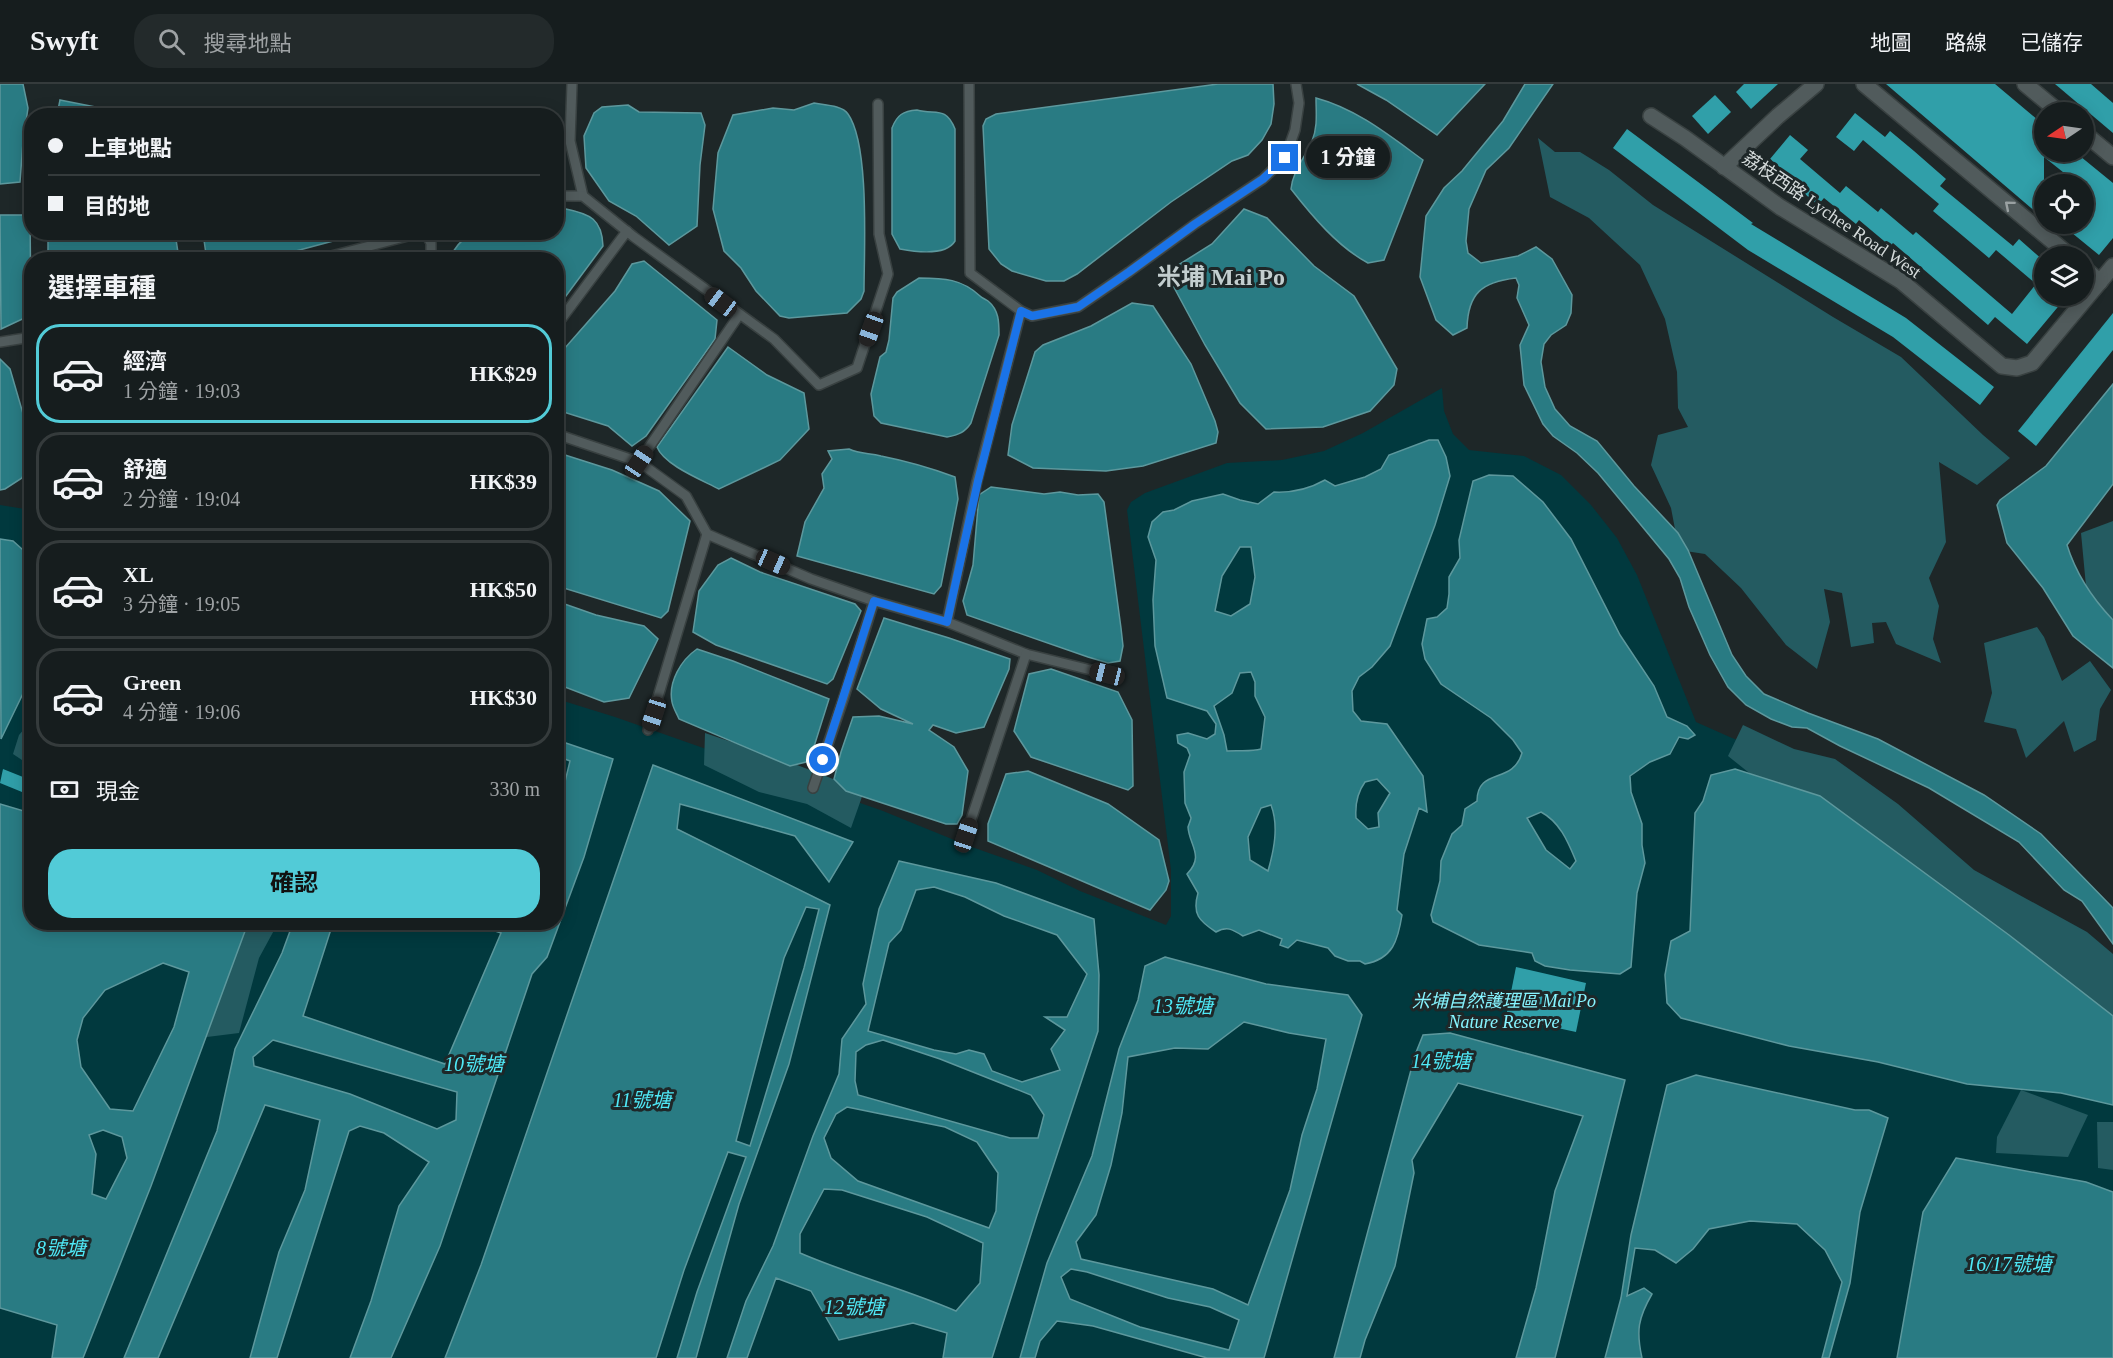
<!DOCTYPE html>
<html lang="zh-TW">
<meta charset="utf-8">
<style>
body{margin:0;font-family:"Times New Roman","Noto Sans TC",serif;background:#232a2b;color:#f1f3f6;height:100vh;display:flex;flex-direction:column;font-size:22px;white-space:nowrap}
*{box-sizing:border-box;margin:0}
p{font-size:20px;color:#9ea2a4}
.icon{flex:none;width:33px;height:33px;fill:none;stroke:currentColor;stroke-width:2;stroke-linecap:round;stroke-linejoin:round}
.map{position:relative;flex:1;overflow:hidden}
.side{position:absolute;left:24px;top:168px;width:540px;height:678px;display:flex;flex-direction:column;background:#161d1e;border-radius:24px;box-shadow:0 3px 15px #0003,0 0 0 2px #353b3c}
.side>*{flex:none}
.banner{position:absolute;left:24px;top:24px;width:540px;height:132px;border-radius:24px;box-shadow:0 3px 15px #0003,0 0 0 2px #353b3c;display:grid;align-content:center;height:132px;padding:0 24px;background:#161d1e}
.needle{width:39px;rotate:257deg}
.controls{position:absolute;left:2034px;top:18px;display:grid;gap:12px}
.controls a{display:grid;place-items:center;width:60px;height:60px;border-radius:50%;background:#161d1e;box-shadow:0 3px 15px #0003,0 0 0 2px #353b3c;font-size:30px}
.end{position:absolute;width:27px;height:27px;margin:-14px;border:8px solid #1a73e8;background:#fff;box-shadow:0 0 0 3px #fff}
.from{border-radius:50%}
.bubble{position:absolute;height:42px;border-radius:21px;background:#161d1e;box-shadow:0 3px 15px #0003,0 0 0 2px #353b3c;font-size:20px;font-weight:700;line-height:42px;text-align:center}
.car{position:absolute;width:18px;height:36px;margin:-18px -9px;border-radius:8px;box-shadow:0 0 4px 2px #0007;background:linear-gradient(#222 24%,#8ab4d8 0 40%,#222 0 76%,#8ab4d8 0 86%,#222 0)}
.banner b{display:flex;align-items:center;gap:21px;height:57px;font-size:22px}
.banner b+b{border-top:2px solid #353b3c}
.banner i{width:15px;height:15px;background:#f1f3f6}
ul{padding:0;list-style:none}
li{display:flex;align-items:center;gap:18px;height:99px;margin:0 12px 9px;padding:0 12px;border:3px solid #353b3c;border-radius:24px}
li div{flex:1}
li b{display:block;font-size:22px}
li em{font-style:normal;font-weight:700}
li.current{border-color:#52cbd7}
li>.icon{width:54px;height:54px;stroke-width:1.5}
h2{padding:0 24px;font-size:27px;line-height:72px}
.pay{display:flex;align-items:center;gap:15px;height:66px;padding:0 24px;font-size:22px}
.pay p{margin-inline-start:auto}
.cta{display:flex;gap:12px;margin-top:auto;padding:12px 24px}
.cta a{flex:1;height:69px;border-radius:24px;background:#52cbd7;color:#111;font-size:24px;font-weight:700;line-height:69px;text-align:center}
header{display:flex;align-items:center;gap:36px;box-sizing:border-box;height:84px;padding:0 30px;background:#161d1e;border-bottom:2px solid #353b3c}
header strong{font-size:28px}
nav{display:flex;gap:33px;margin-inline-start:auto;font-size:21px}
.search{width:420px;height:54px;background:#232a2b;display:flex;align-items:center;gap:15px;box-sizing:border-box;padding:0 21px;border-radius:24px;color:#9ea2a4;font-size:22px}
.map>svg:first-child{display:block}
</style>
<header>
<strong>Swyft</strong>
<div class="search"><svg class="icon" aria-label="search" viewBox="0 0 24 24"><circle cx="10" cy="10" r="6"/><path d="M15 15l6 6"/></svg>搜尋地點</div>
<nav><a>地圖</a><a>路線</a><a>已儲存</a></nav>
</header>
<div class="map">
<svg width="2113" height="1274" viewBox="0 0 2113 1274">
<rect width="100%" height="100%" fill="#1e2728"/>
<path fill="#01393e" d="M1442 304 1444 327 1453 350 1469 366 1524 372 1561 391 1591 421 1617 454 1637 491 1696 638 1732 654 1792 675 2113 898V1274H0V421L31 426 32 838H556L557 615 615 633 883 727 969 762 1037 786 1080 807 1166 841 1171 832V786L1127 426 1131 418 1145 409 1227 379 1282 376 1324 367 1363 349Z"/>
<g fill="#245b61">
<path d="M1538 54 1555 68H1580L1609 86 1653 121 1833 233 1901 273 1983 351 2010 374 1977 401 1939 378 1946 458 1929 494 1939 522 1933 555 1941 579 1896 560 1886 538 1872 539 1874 559 1851 563 1842 509 1824 505 1830 538 1817 585 1786 561 1741 504 1705 470 1679 466 1671 424 1651 381 1658 351 1688 343 1678 324 1677 288 1665 235 1640 181 1589 134 1550 113Z"/>
<path d="M2113 437V564L2090 545 2081 449Z"/>
<path d="M2037 543 2044 553 2062 597 2090 577 2111 606 2100 625 2096 656 2074 668 2064 637 2026 674 2016 645 1984 638 1992 609 1984 559Z"/>
<path d="M31 637V687L28 680 13 670 19 651Z"/>
<path d="M1743 641 1794 665 1835 675 1898 720 1974 786 2087 848 2113 870V942L1773 708 1728 672Z"/>
<path d="M705 649 774 672 864 707 851 744 807 720 759 708 704 681Z"/>
<path d="M239 839H278L259 874 239 949 199 954Z"/>
<path d="M2021 1006 2088 1031 2068 1073 1996 1069 1997 1053Z"/>
<path d="M2097 1038H2113V1086L2098 1084Z"/>
</g>
<g fill="#297b83" stroke="#5d989d" stroke-width="1.5" fill-rule="evenodd">
<path d="M0 0H23L28 24 23 58 20 98 0 100Z"/>
<path d="M1218 0H1273L1274 20 1271 40 1262 56 1248 71 1232 77 1171 118 1077 190 1064 197H1046L1012 187 1001 180 989 165 983 42 986 35 996 30Z"/>
<path d="M1357 0H1485L1437 51 1386 16Z"/>
<path d="M1525 0H1553L1509 64 1486 86 1469 125 1466 157 1468 169 1481 179 1518 172 1536 163 1552 175 1572 211 1571 229 1566 241 1551 251 1544 260 1541 278 1545 303 1555 325 1570 342 1597 357 1634 402 1678 449 1688 466 1732 571 1746 592 1764 610 1808 629 1878 655 1984 711 2041 750 2113 824V860L2082 817 2064 806 2019 758 1929 704 1840 662 1807 644 1792 643 1771 635 1746 621 1728 603 1710 571 1689 523 1680 494 1669 475 1598 389 1577 369 1553 352 1543 340 1524 301 1520 261 1529 241 1517 214 1519 201 1516 194C1482 198 1468 209 1467 244L1453 251 1436 236 1420 193 1426 132 1444 104 1462 87 1503 37Z"/>
<path d="M1316 14C1357 25 1390 52 1423 76L1384 176 1368 179C1338 163 1312 132 1291 105 1293 86 1305 74 1312 57 1318 43 1316 28 1316 14Z"/>
<path d="M60 16 136 31H57Z"/>
<path d="M814 19C823 21 842 21 848 30 870 61 864 168 864 207L861 215 847 229 789 234 780 232 756 207 741 184 724 167 713 125 718 69 733 31 773 24 794 26Z"/>
<path d="M628 21 639 28 701 29 705 41 700 81 697 142 669 161 636 132 609 117 586 84 584 52 594 29 602 23Z"/>
<path d="M917 26C936 31 946 22 955 45V157C946 172 916 168 900 165L892 150V44C897 31 903 27 917 26Z"/>
<path d="M566 125C590 130 602 135 603 162L557 224 556 176 450 175C453 167 459 158 467 153 480 144 538 148 556 148L557 127Z"/>
<path d="M1244 125 1267 134 1314 182 1354 212 1397 285 1394 301 1370 327 1323 343 1266 345 1240 319 1205 261 1170 196 1175 183 1212 160Z"/>
<path d="M0 131H30L31 231 1 245Z"/>
<path d="M48 149H175L179 175H48Z"/>
<path d="M203 149V148L338 149 333 157 266 175H210L206 170Z"/>
<path d="M644 177 717 236 715 255 646 352 632 362 608 342 557 326V273L615 207 632 180Z"/>
<path d="M919 194C944 194 962 195 980 212 982 214 985 215 988 217 999 226 999 238 999 251L971 339C965 348 959 351 947 353L881 339 874 332 871 310 880 273 886 268 889 256 893 214 897 208Z"/>
<path d="M1132 219 1153 222 1191 280 1215 337 1218 348 1216 359 1143 382 1106 387 1033 384 1008 371 1012 341 1035 268 1043 261 1091 242Z"/>
<path d="M728 263 767 291 804 309 809 345 780 376 719 405C702 396 664 381 657 363Z"/>
<path d="M0 275 10 285 31 357 29 375 22 394 5 405 0 406Z"/>
<path d="M2113 300V400L2067 461C2076 490 2092 514 2113 536V584L2073 552 2043 504 2007 459 1997 421 2000 416 2046 382Z"/>
<path d="M1429 356H1438L1446 373 1450 392 1435 441 1390 562 1372 583 1359 593 1352 607 1353 627 1361 637 1387 640 1423 692 1427 728 1419 724 1404 770 1397 826 1402 831C1398 856 1393 875 1365 880L1360 877H1348L1335 872 1328 864 1297 856 1288 864 1280 861 1282 855 1259 846 1243 852C1232 845 1227 842 1216 848 1199 837 1192 830 1198 809L1187 790C1205 772 1189 761 1188 743 1188 743 1191 735 1191 734L1185 719 1184 688 1190 671 1187 664 1178 659 1177 651 1188 649 1207 655 1215 650 1216 640 1207 627 1167 614 1155 562 1153 516 1156 476 1148 453 1152 438 1163 428 1174 426 1192 417 1223 410 1240 416 1258 420 1274 408C1293 409 1309 405 1325 396L1335 402 1365 393 1381 385 1389 371ZM1240 463H1251L1255 493 1250 520 1231 532 1215 527 1222 492ZM1251 588 1255 598V612L1265 633 1261 665C1251 668 1238 666 1227 667L1224 651 1214 622 1232 609 1240 589ZM1377 695 1390 709 1378 729 1379 743 1368 745 1356 734C1355 721 1357 709 1365 698ZM1271 721C1279 742 1274 766 1268 787L1250 776 1248 753 1261 724Z"/>
<path d="M849 365C860 370 869 369 881 372 906 377 931 384 955 393L958 415 941 502 934 510 797 472 805 438 824 404 822 390 832 375 828 367Z"/>
<path d="M565 371 612 386 659 407 690 437 668 527 661 534 557 502V379Z"/>
<path d="M1489 391 1513 392 1543 418 1571 455 1620 551 1654 602 1667 633 1687 642 1695 651 1688 655 1679 653 1670 670 1650 678 1630 692 1631 708 1642 740V761L1645 779 1637 809 1631 883 1620 890 1570 886 1545 882 1535 877 1532 869 1479 861 1433 838 1431 831 1440 797 1441 777 1452 750 1462 741 1465 725 1477 717C1477 683 1513 701 1522 669L1513 656 1491 634 1441 600 1425 575 1422 560 1427 535 1437 533 1447 524 1449 510V493L1460 474 1459 456 1473 397ZM1541 728C1560 738 1568 758 1576 777L1570 785 1546 766 1527 734Z"/>
<path d="M991 403 1044 410 1060 408 1078 411 1098 410 1104 418 1121 544 1123 562 1120 577 1108 579 1088 573 967 531 963 517 973 481 979 411Z"/>
<path d="M0 455 13 457 32 474 31 593 1 655Z"/>
<path d="M731 474 760 488 855 520 861 527 833 595 827 600 716 561 693 548 699 507 718 481Z"/>
<path d="M556 517 596 531 644 542 658 555 629 614 604 618 557 600Z"/>
<path d="M884 534 949 554 1010 575 1009 585 984 643 956 649 933 641 929 646 954 663 968 687 962 731 957 740H946L846 707 834 695 841 668 853 633 879 632 913 640 881 625 857 605Z"/>
<path d="M697 565 733 577 829 615 812 669 806 678 790 682 679 635C677 630 673 624 672 618 668 598 681 576 697 565Z"/>
<path d="M1051 585 1118 608 1132 636 1133 702 1128 706 1031 673 1014 647 1029 590Z"/>
<path d="M557 656 613 675 584 773 547 873 532 890 440 1162 391 1274H350L371 1217 399 1122 429 1078 384 1049 360 1042 349 1047 277 1274H250L279 1168 305 1106 320 1036 265 1021 158 1274H124L217 1047 235 965 282 869 293 839H333L303 932 445 980 501 849 472 839 556 838 557 731 570 677 557 672ZM273 956 457 1008 456 1036 437 1045 350 1010 254 982 253 973Z"/>
<path d="M653 681 853 758 829 798 795 752 680 720 677 745 830 821 789 980 739 1120 696 1274H677L697 1208 746 1073 728 1068 684 1186 656 1274H445L481 1181ZM806 823 819 825 804 884 750 1062 736 1057 784 874Z"/>
<path d="M1735 685 1820 712 2009 851 2113 932V1021L2061 1009 1967 1000 1878 978 1789 962 1681 934 1667 919 1665 891 1671 857 1690 847 1695 729 1703 717 1711 691Z"/>
<path d="M1028 687 1108 720 1159 756 1169 797 1166 806 1150 826 988 757V740L1006 690Z"/>
<path d="M0 720 27 728 31 726 32 838 248 839 151 1102 83 1274H52L57 1241 0 1224ZM163 879 189 888 174 943 133 1027 110 1025 81 983 77 956 83 934 105 906ZM103 1046 122 1053 127 1074 106 1115 92 1110 96 1070 89 1051Z"/>
<path d="M899 777 996 799 1094 835 1099 891 1098 947 1037 1131 992 1274H943L947 1249 913 1239 839 1256 811 1207 776 1194 747 1274H727L746 1217 773 1162 813 1052 839 990 842 955 866 920 863 900 879 825ZM934 803 965 813 1004 832 1057 851 1087 890 1067 933H1045L1065 946 1051 965 1060 986 1022 998 992 987 984 970 969 966 956 970 934 966 868 947 889 859 901 846 916 806ZM883 956 940 975 1031 1011 1044 1031 1038 1054H1010L858 1011 855 997 856 968 866 961ZM847 1023 945 1043 977 1058 998 1089 996 1127 989 1144 858 1097 831 1074 824 1054 836 1030ZM824 1105 842 1106 927 1133 983 1159 980 1199 956 1227C905 1205 851 1191 800 1169V1150Z"/>
<path d="M1165 873 1266 900 1348 911 1362 931 1264 1274H1207L1093 1242 1057 1237 1040 1257 1035 1274H1020L1047 1179 1092 1072 1119 965 1138 916 1145 882ZM1244 938 1289 949 1326 955 1317 1005 1302 1051 1290 1106 1248 1221 1213 1205 1081 1175 1076 1158 1096 1131 1111 1081 1122 1029 1128 973 1175 964 1208 965ZM1071 1185 1087 1188 1168 1214 1210 1223 1239 1236 1229 1266 1140 1243 1070 1215 1061 1193Z"/>
<path d="M1450 949 1625 996 1555 1274H1516L1536 1204 1555 1107 1583 1032 1458 999 1412 1076 1414 1089 1395 1182 1365 1256 1360 1274H1334L1415 971 1423 951Z"/>
<path d="M1696 991 1855 1026H1869L1888 1034 1860 1128 1850 1199 1829 1274H1822L1842 1198 1825 1166 1797 1140 1750 1137 1709 1145 1693 1165 1676 1179 1655 1166 1635 1164 1627 1212 1644 1204 1652 1210C1638 1234 1636 1247 1642 1274H1605L1621 1214 1631 1151 1667 1001Z"/>
<path d="M1956 1074 2086 1098 2113 1108V1274H1897L1923 1128Z"/>
</g>
<g fill="#309fa9">
<path d="M1744 0H1778L1751 25 1736 8Z"/>
<path d="M1886 0H1995L2044 41V68H2075L2113 99V154L2099 171 2061 140H2084V100H2078L2044 73V135Z"/>
<path d="M2055 0H2091L2113 19V49Z"/>
<path d="M1715 11 1731 28 1708 50 1692 32Z"/>
<path d="M1855 29 1885 53 1890 47 1914 67 1946 95 1940 102 2013 162 2019 155 2044 177V212H2067L2027 260 1995 233 1988 241 1893 159 1890 162 1859 136 1856 140 1824 114 1818 121 1794 101 1797 97 1770 75 1790 51 1808 66 1800 75 1840 109 1846 102 1878 128 1881 124 1913 151 1916 148 2012 230 2036 200 1996 166 1989 174 1957 147 1933 127 1939 120 1863 56 1854 67 1836 53Z"/>
<path d="M1627 45 1753 139 1751 140 1906 234 1994 303 1980 321 1893 253 1748 166 1613 64Z"/>
<path d="M2113 229V266L2036 362 2018 347Z"/>
<path d="M3 685 28 695 22 708 0 699Z"/>
<path d="M1516 883 1586 899 1576 948 1506 933Z"/>
</g>
<g fill="none" stroke-linecap="round" stroke-linejoin="round">
<g stroke="#394141" stroke-width="12">
<g id="service">
<path d="M572 0 570 57 583 112"/>
<path d="M969 0 970 189 1021 227 1032 232 1078 223 1129 188 1195 140 1263 95 1285 74 1295 46 1299 19 1296 0"/>
<path d="M556 112H583L634 153 774 255 819 301 857 284 888 190 879 150 878 20"/>
<path d="M425 148 431 159V176"/>
<path d="M316 176 423 148"/>
<path d="M556 242 627 147"/>
<path d="M0 258 32 253"/>
<path d="M556 350 639 378 686 412 707 450 811 495 874 517 947 538 1026 570 1107 590"/>
<path d="M639 378 739 231"/>
<path d="M947 538 977 397 1021 227"/>
<path d="M648 646 707 450"/>
<path d="M813 704 844 613 874 517"/>
<path d="M964 757 1026 570"/>
</g>
</g>
<g stroke="#394141" stroke-width="18">
<g id="minor">
<path d="M1864 0 2070 172"/>
<path d="M2025 0 2059 28"/>
<path d="M1651 32 1685 54 1780 123 1901 197 2002 282 2017 284 2032 279 2113 182"/>
<path d="M2084 49 2113 73"/>
<path d="M1724 83 1778 32 1816 0"/>
<path d="M2084 184 2100 198"/>
</g>
</g>
<use href="#service" stroke="#515b5c" stroke-width="9"/>
<use href="#minor" stroke="#515b5c" stroke-width="15"/>
</g>
<defs><path id="oneway-chevron" d="M-2-3.5L2.5 0L-2 3.5" fill="none" stroke-width="1.6" stroke-linecap="round" stroke-linejoin="round" transform="scale(1.5)"/></defs>
<use stroke="#9aa1a2" href="#oneway-chevron" transform="translate(2009 121) rotate(-140)"/>
<g fill="none" stroke-linecap="round" stroke-linejoin="round">
<path stroke="#1a73e8" stroke-width="8" d="M823 676 874 517 947 538 978 397 1021 227 1032 232 1078 223 1129 188 1195 140 1263 95 1285 74"/>
</g>
<g text-anchor="middle" stroke-width="6" stroke-linejoin="round" paint-order="stroke">
<g font-size="18" fill="#d5dbdb" stroke="#1e2728">
<text transform="translate(1832 131) rotate(34)" y="6">荔枝西路 Lychee Road West</text>
</g>
<g font-size="18" font-style="italic" fill="#86f4ff" stroke="#1e2728">
<text x="1504" y="923">米埔自然護理區 Mai Po<tspan x="1504" dy="21">Nature Reserve</tspan></text>
</g>
<g font-size="20" font-style="italic" fill="#4fe9f7" stroke="#1e2728">
<text x="1183" y="929">13號塘</text>
<text x="1441" y="984">14號塘</text>
<text x="474" y="987">10號塘</text>
<text x="642" y="1023">11號塘</text>
<text x="61" y="1171">8號塘</text>
<text x="2009" y="1187">16/17號塘</text>
<text x="854" y="1230">12號塘</text>
</g>
<g font-size="24" font-weight="bold" fill="#c3cecf" stroke="#1e2728">
<text x="1221" y="201">米埔 Mai Po</text>
</g>
</g>
</svg>
<div class="controls">
<a><svg class="needle" viewBox="-14 -14 28 28"><path d="M0-13l5 13h-10z" fill="#e53935"/><path d="M0 13l5-13h-10z" fill="#9ea2a4"/></svg></a>
<a><svg class="icon" aria-label="locate" viewBox="0 0 24 24"><circle cx="12" cy="12" r="6"/><path d="M12 2v4M12 18v4M2 12h4M18 12h4"/></svg></a>
<a><svg class="icon" aria-label="layers" viewBox="0 0 24 24"><path d="M12 4l9 5-9 5-9-5zM3 14l9 5 9-5"/></svg></a>
</div>
<i class="end from" style="left:823px;top:676px"></i>
<i class="end" style="left:1285px;top:74px"></i>
<div class="bubble" style="left:1306px;top:52px;width:84px">1 分鐘</div>
<i class="car" style="left:721px;top:218px;rotate:307deg"></i>
<i class="car" style="left:871px;top:245px;rotate:200deg"></i>
<i class="car" style="left:639px;top:378px;rotate:34deg"></i>
<i class="car" style="left:773px;top:478px;rotate:114deg"></i>
<i class="car" style="left:1107px;top:590px;rotate:284deg"></i>
<i class="car" style="left:654px;top:630px;rotate:198deg"></i>
<i class="car" style="left:966px;top:751px;rotate:18deg"></i>
<div class="banner">
<b><i class="from"></i>上車地點</b>
<b><i></i>目的地</b>
</div>
<section class="side">
<h2>選擇車種</h2>
<ul>
<li class="current"><svg class="icon" aria-label="car" viewBox="0 0 24 24"><path d="M5 17H2v-5l4-1 3-4h7l3 4 3 1v5h-3M9 17h6M6 11h13"/><circle cx="7" cy="17" r="2"/><circle cx="17" cy="17" r="2"/></svg><div><b>經濟</b><p>1 分鐘 · 19:03</p></div><em>HK$29</em></li>
<li><svg class="icon" aria-label="car" viewBox="0 0 24 24"><path d="M5 17H2v-5l4-1 3-4h7l3 4 3 1v5h-3M9 17h6M6 11h13"/><circle cx="7" cy="17" r="2"/><circle cx="17" cy="17" r="2"/></svg><div><b>舒適</b><p>2 分鐘 · 19:04</p></div><em>HK$39</em></li>
<li><svg class="icon" aria-label="car" viewBox="0 0 24 24"><path d="M5 17H2v-5l4-1 3-4h7l3 4 3 1v5h-3M9 17h6M6 11h13"/><circle cx="7" cy="17" r="2"/><circle cx="17" cy="17" r="2"/></svg><div><b>XL</b><p>3 分鐘 · 19:05</p></div><em>HK$50</em></li>
<li><svg class="icon" aria-label="car" viewBox="0 0 24 24"><path d="M5 17H2v-5l4-1 3-4h7l3 4 3 1v5h-3M9 17h6M6 11h13"/><circle cx="7" cy="17" r="2"/><circle cx="17" cy="17" r="2"/></svg><div><b>Green</b><p>4 分鐘 · 19:06</p></div><em>HK$30</em></li>
</ul>
<div class="pay"><svg class="icon" aria-label="cash" viewBox="0 0 24 24"><path d="M3 7h18v10H3z"/><circle cx="12" cy="12" r="2"/></svg>現金<p>330 m</p></div>
<div class="cta"><a>確認</a></div>
</section>
</div>
